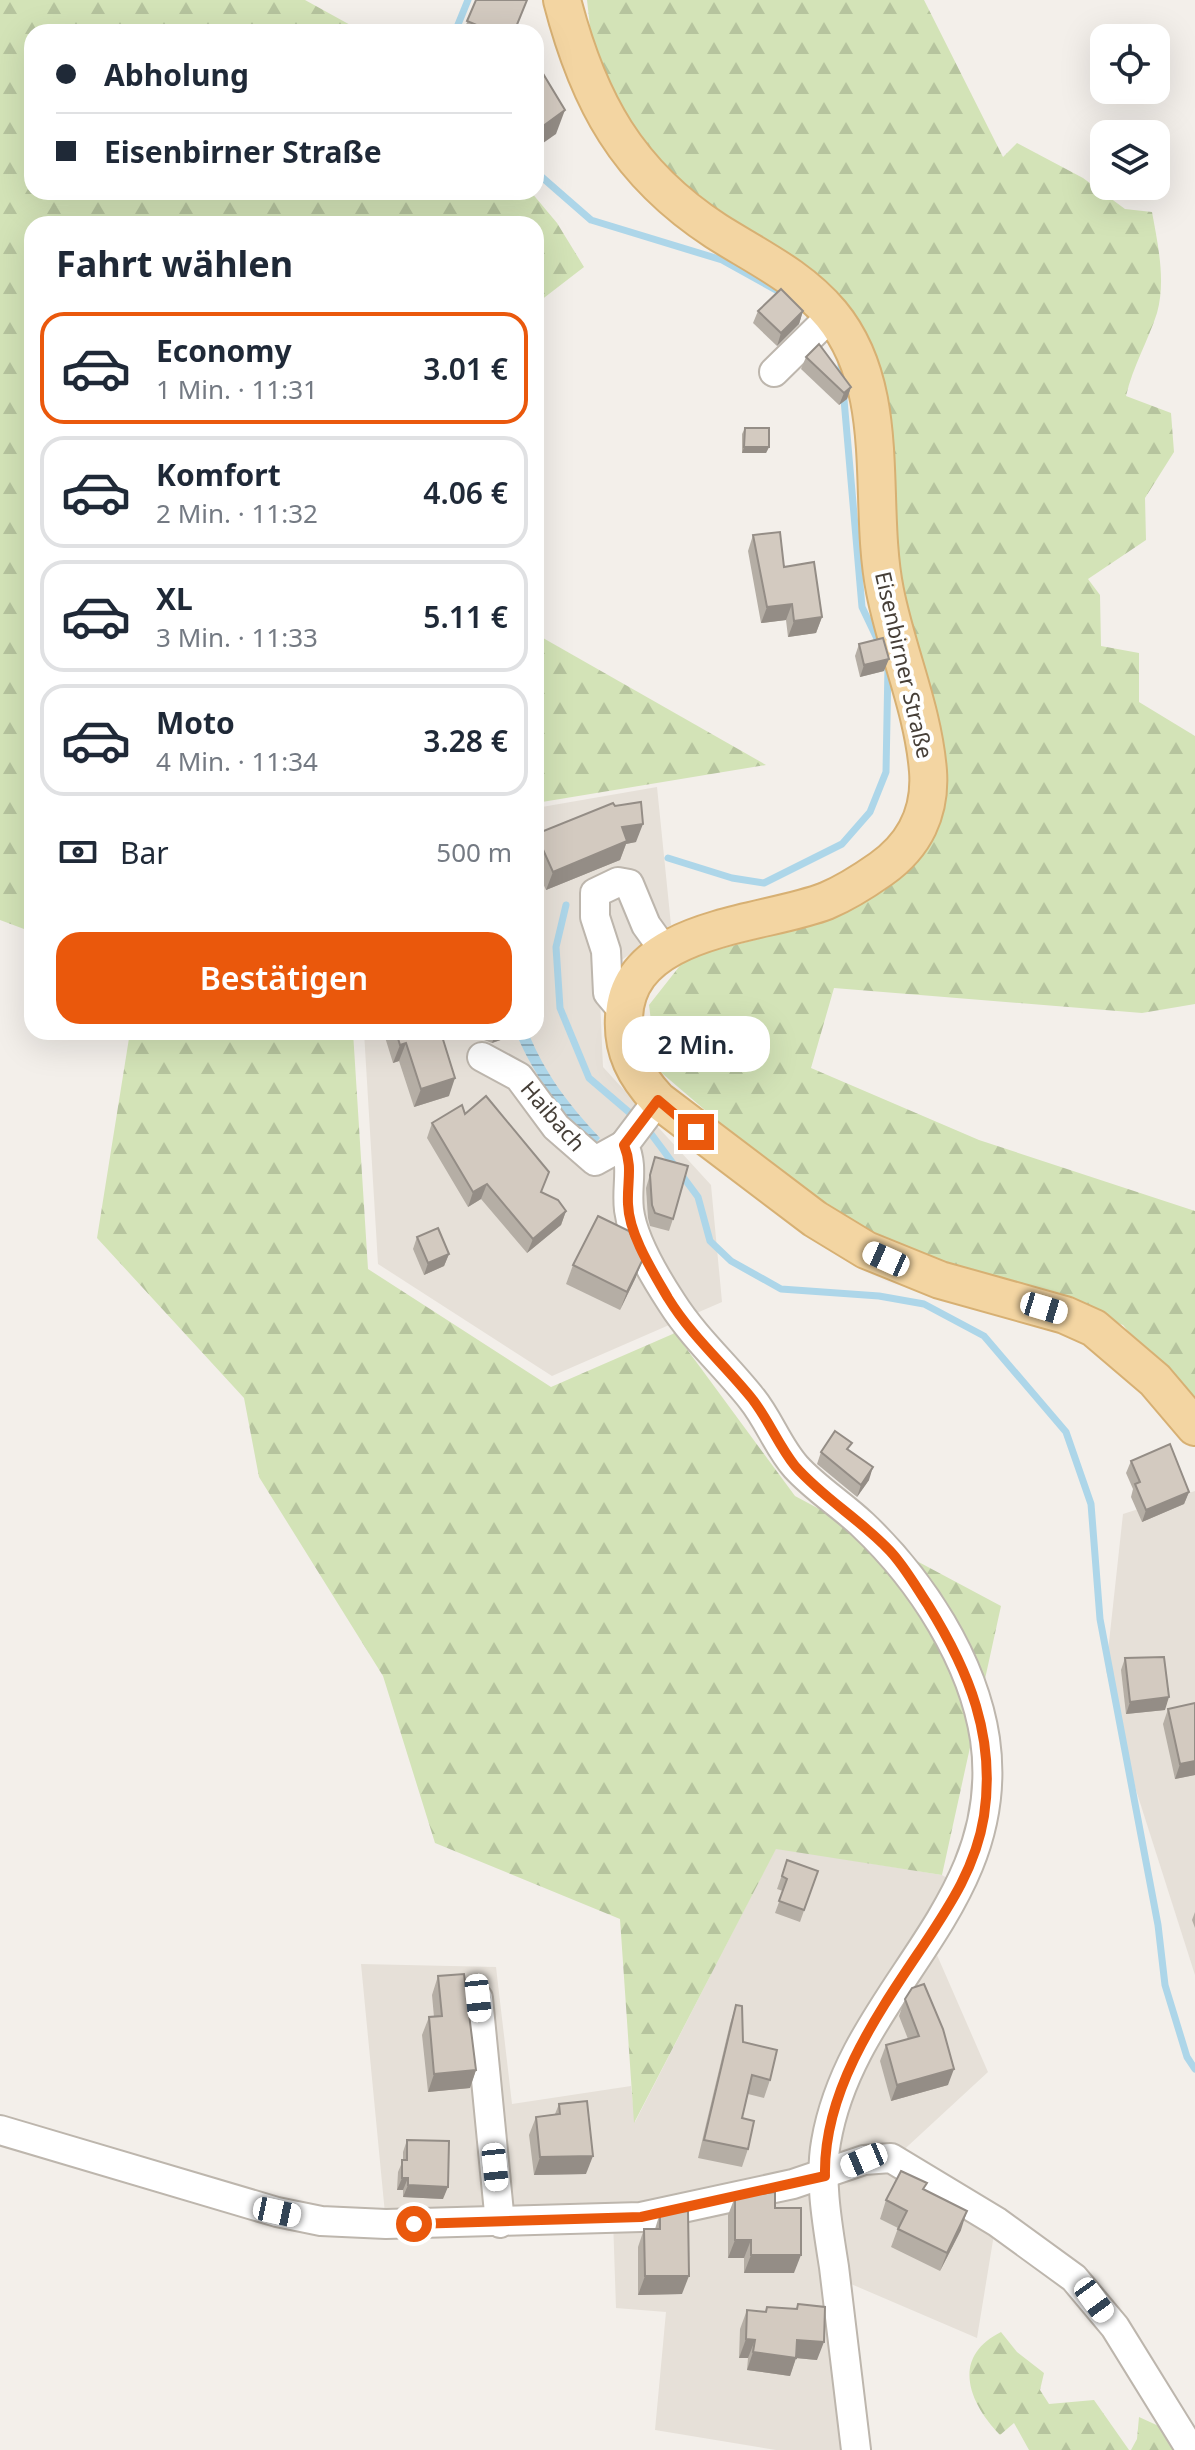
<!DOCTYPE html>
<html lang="de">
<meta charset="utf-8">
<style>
body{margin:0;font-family:"Noto Sans",sans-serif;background:#f6f6f7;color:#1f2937;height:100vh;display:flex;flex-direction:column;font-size:30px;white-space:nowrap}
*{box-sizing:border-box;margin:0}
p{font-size:26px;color:#747a83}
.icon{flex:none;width:44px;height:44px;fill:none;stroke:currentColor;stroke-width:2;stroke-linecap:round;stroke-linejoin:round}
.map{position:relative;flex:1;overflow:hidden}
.drawer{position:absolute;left:24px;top:216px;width:520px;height:824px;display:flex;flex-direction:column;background:#fff;border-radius:24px;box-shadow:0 8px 32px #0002}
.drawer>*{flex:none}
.hud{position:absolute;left:24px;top:24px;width:520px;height:176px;border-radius:24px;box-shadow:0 8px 32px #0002;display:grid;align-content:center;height:176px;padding:0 32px;background:#fff}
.controls{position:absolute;left:1090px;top:24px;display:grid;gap:16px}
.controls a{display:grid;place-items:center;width:80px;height:80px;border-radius:16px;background:#fff;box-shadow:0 8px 32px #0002;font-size:40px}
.end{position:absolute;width:36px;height:36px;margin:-18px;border:10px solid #ea580c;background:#fff;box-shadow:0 0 0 4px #fff}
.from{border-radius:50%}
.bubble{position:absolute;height:56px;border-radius:24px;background:#fff;box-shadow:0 8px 32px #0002;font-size:26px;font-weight:600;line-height:56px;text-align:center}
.car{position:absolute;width:24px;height:48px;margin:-24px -12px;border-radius:10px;box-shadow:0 0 6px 2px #0007;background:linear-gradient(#fff 24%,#345 0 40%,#fff 0 76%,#345 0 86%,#fff 0)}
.hud b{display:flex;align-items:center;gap:28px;height:76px;font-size:30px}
.hud b+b{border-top:2px solid #e0e1e3}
.hud i{width:20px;height:20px;background:#1f2937}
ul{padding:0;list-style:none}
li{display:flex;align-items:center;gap:24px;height:112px;margin:0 16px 12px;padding:0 16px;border:4px solid #e0e1e3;border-radius:24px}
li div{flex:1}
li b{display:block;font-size:30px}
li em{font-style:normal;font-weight:600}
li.active{border-color:#ea580c}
li>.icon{width:72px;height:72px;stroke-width:1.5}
h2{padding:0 32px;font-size:36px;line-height:96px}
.pay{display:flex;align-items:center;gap:20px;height:88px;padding:0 32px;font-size:30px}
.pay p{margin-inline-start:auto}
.cta{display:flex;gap:16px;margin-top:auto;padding:16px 32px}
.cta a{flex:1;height:92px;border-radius:24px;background:#ea580c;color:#fff;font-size:32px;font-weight:600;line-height:92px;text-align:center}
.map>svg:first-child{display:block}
</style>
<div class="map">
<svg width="1195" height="2450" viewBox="0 0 1195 2450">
<defs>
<pattern id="forest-firs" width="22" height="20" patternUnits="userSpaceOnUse" patternTransform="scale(2)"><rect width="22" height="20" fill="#d3e3b7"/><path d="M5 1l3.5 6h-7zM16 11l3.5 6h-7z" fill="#b6c49e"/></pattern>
<pattern id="water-rules" width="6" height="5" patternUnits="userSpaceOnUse" patternTransform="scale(2)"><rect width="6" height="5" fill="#add6e9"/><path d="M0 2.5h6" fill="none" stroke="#8fafbe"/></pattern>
</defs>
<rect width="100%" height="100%" fill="#f3efea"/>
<g fill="#e6e0d8">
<path d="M657 787 671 925 599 976 603 1067 711 1185 722 1302 552 1376 378 1264 364 1032H536V808Z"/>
<path d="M1195 1491V1975L1136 1790 1106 1670 1123 1514Z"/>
<path d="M776 1848 942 1875 960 1886 930 1939 988 2072 896 2157 997 2216 977 2338 837 2278 855 2450H776L655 2430 666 2312 616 2308 613 2219 386 2224 361 1964 496 1967 512 2104 631 2086 635 2122Z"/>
</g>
<g fill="url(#forest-firs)">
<path d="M0 0H305L363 32H32V192H531L557 223 584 267 536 304V224H32V932L0 920Z"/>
<path d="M587 0H924L1003 157 1017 143 1083 178 1125 209 1152 212C1158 245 1166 281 1157 313 1148 341 1133 366 1126 396L1171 413 1174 452 1145 498 1146 540 1088 579 1100 595 1101 646 1139 653V702L1195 736V1004L1142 1013 834 988 811 1068 979 1140 1195 1211V1409L1123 1325 1020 1288 887 1249 789 1182 657 1069 649 1005 686 958 793 930 878 886 929 837 896 615 868 350 656 167 594 62Z"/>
<path d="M536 634 766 765 536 803Z"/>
<path d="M130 1032H353L368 1269 551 1387 675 1333 795 1496 1001 1606 942 1875 776 1849 634 2123 620 1919 435 1843 383 1676 259 1477 244 1398 97 1238Z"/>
<path d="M1001 2332 1017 2352 1044 2373 1040 2390 1049 2404 1094 2400 1129 2450H1029L1014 2423 1000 2435C968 2402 951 2357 1001 2332Z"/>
<path d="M1139 2417 1174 2433 1190 2450H1131L1137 2439Z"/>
</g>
<path fill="url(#water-rules)" d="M516 1032H528C545 1074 569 1105 600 1138L596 1143C571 1133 524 1058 516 1032Z"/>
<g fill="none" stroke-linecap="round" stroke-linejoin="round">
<g stroke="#add6e9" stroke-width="7">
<path d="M455 32 468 0"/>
<path d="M536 172 591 220 722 260 785 295"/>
<path d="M841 365 862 607 881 647"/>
<path d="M668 858 732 878 764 883 842 844 870 812 886 772 888 666"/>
<path d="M566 905 556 947 560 1008 589 1078 637 1119"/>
<path d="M646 1127 698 1197 710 1241 731 1261 781 1289 879 1296 924 1304 984 1336 1066 1432 1091 1504 1100 1619 1158 1925 1165 1985 1187 2057 1195 2069"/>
</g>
<g stroke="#bdb6ad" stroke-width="32">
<g id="minor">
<path d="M774 372 832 315"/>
<path d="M624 1012 608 993 606 951 595 917V893L618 882 629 884 646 925 664 950"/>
<path d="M482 1057 519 1077 556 1127 595 1161 624 1145"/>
<path d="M658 1100 624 1145C634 1168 626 1186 629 1210 633 1241 655 1277 672 1303 695 1339 726 1366 752 1399 769 1420 778 1447 796 1467 816 1489 842 1505 863 1525 921 1580 973 1660 985 1739 1009 1906 852 1989 826 2142 819 2181 828 2228 834 2267 841 2328 849 2389 856 2450"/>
<path d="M478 1998 500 2223"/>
<path d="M0 2130 277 2212 321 2221 386 2224 641 2217 793 2184 864 2160 891 2158 997 2222 1074 2278 1115 2327 1191 2450"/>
</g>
</g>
<g stroke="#d7b073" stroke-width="40">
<path id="major" d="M562 0C588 101 627 173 716 231 757 257 799 276 831 314 894 390 867 501 885 591 897 652 923 709 928 771 931 812 915 845 881 869 864 881 845 893 826 901 762 926 628 926 624 1017 622 1051 635 1075 658 1100L815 1219 866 1250 940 1280 1065 1315 1094 1328 1155 1380 1195 1427"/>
</g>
<use href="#minor" stroke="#fff" stroke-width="28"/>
<use href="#major" stroke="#f3d5a2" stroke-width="36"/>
</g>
<g fill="#b5aea5">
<path d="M476 0 515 31 518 32H463Z"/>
<path d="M758 311H803L799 324 777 346 753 323Z"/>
<path d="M806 357 851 387 847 399 839 405 801 369Z"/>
<path d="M745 428 769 447 766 453H742V434Z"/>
<path d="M753 535 784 567 822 617 816 633 788 637 786 620 761 623 748 551Z"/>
<path d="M859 644 884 671 860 677 855 656Z"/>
<path d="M536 834 636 842 626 844 620 860 546 890 536 868Z"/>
<path d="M385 1032H444L442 1038 449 1096 414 1107 399 1061 393 1063 384 1034Z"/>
<path d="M481 1032H511L509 1037 492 1043 484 1040Z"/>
<path d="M465 1114 541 1192 566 1211 561 1225 527 1253 481 1199 468 1207 427 1138 432 1123Z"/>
<path d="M655 1157 673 1219 669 1231 650 1226 648 1218 646 1188Z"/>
<path d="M417 1237 449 1254 444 1266 424 1275 413 1249Z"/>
<path d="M573 1265 636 1277 620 1310 566 1284Z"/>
<path d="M849 1450 869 1480 857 1497 817 1464 821 1452Z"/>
<path d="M1131 1461 1189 1492 1184 1504 1142 1522 1131 1497 1133 1489 1126 1473Z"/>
<path d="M1125 1658 1165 1710 1126 1714 1121 1670Z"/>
<path d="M1168 1709 1195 1775 1175 1779 1163 1724Z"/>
<path d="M787 1860 818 1871 800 1922 775 1913 783 1891 777 1889Z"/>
<path d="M1195 1912V1928L1192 1920Z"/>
<path d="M438 1976 476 2070 470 2088 428 2092 422 2035 429 2017H434L432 1995Z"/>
<path d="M905 1999 948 2085 891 2101 880 2061 886 2045 908 2039 899 2016Z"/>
<path d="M736 2005 743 2042 770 2080 764 2098 748 2094 742 2118 748 2149 742 2167 698 2158 730 2024Z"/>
<path d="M559 2104 586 2174 534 2175 529 2135 536 2117 555 2114Z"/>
<path d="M407 2140 443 2199 403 2197V2190H397L398 2172 403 2160V2152Z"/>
<path d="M924 2190 961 2230 940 2271 891 2247 898 2228 880 2219 886 2200Z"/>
<path d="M735 2197 775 2208 794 2273H744V2258H728V2215Z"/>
<path d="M660 2213 682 2294 638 2295V2247L644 2229H655Z"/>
<path d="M798 2304 817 2360 796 2358 790 2376 747 2370 748 2358H739L740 2329 747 2310 765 2312 767 2307 796 2309Z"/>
</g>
<g fill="#948d86">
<path d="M565 110 556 134 536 148V136L539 129Z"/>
<path d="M803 311 799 324 777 346 781 333Z"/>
<path d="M851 387 847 399 839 405 844 393Z"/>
<path d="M744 447H769L766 453H742Z"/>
<path d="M792 604 786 620 761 623 767 607Z"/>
<path d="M822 617 816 633 788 637 794 621Z"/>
<path d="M889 659 884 671 860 677 864 665Z"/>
<path d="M643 824 636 842 626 844 620 860 546 890 553 872 622 827Z"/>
<path d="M496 1032H511L509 1037 492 1043Z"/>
<path d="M406 1043 399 1061 393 1063 400 1045Z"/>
<path d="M455 1078 449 1096 414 1107 421 1089Z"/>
<path d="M487 1184 481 1199 468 1207 473 1192Z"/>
<path d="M566 1211 561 1225 527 1253 533 1239Z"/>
<path d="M449 1254 444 1266 424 1275 428 1263Z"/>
<path d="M643 1259 636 1277 620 1310 627 1292Z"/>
<path d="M873 1467 869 1480 857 1497 861 1485Z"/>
<path d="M1189 1492 1184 1504 1142 1522 1146 1510Z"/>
<path d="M1169 1697 1165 1710 1126 1714 1130 1702Z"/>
<path d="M1195 1761V1775L1175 1779 1180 1764Z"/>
<path d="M954 2069 948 2085 891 2101 897 2085Z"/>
<path d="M476 2070 470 2088 428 2092 434 2074Z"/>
<path d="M593 2156 586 2174 534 2175 540 2157Z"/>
<path d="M402 2178H408L403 2190H397Z"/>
<path d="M408 2185 448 2187 443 2199 403 2197Z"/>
<path d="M967 2211 961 2230 940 2271 947 2253Z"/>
<path d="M735 2240H751L744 2258H728Z"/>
<path d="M751 2255H801L794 2273H744Z"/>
<path d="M645 2276H689L682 2294 638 2295Z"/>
<path d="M746 2339 755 2340 748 2358H739Z"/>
<path d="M797 2340 824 2342 817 2360 796 2358 790 2376 747 2370 753 2352Z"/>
</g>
<g fill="#d3cac0" stroke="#948d86" stroke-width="2">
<path d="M476 0H527L514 32H493L467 21Z"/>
<path d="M536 62 565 110 539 129 536 124Z"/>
<path d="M781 289 803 311 781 333 758 311Z"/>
<path d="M819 344 851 387 844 393 806 357Z"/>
<path d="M745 428H769V447H744Z"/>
<path d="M780 532 784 567 814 562 822 617 794 621 792 604 767 607 753 535Z"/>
<path d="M883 638 889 659 864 665 859 644Z"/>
<path d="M641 802 643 824 622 827 627 841 553 872 536 834 613 803 615 806Z"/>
<path d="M396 1032H444L441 1033 455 1078 421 1089 406 1043 400 1045Z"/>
<path d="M486 1096 549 1172 541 1192 558 1200 566 1211 533 1239 487 1184 473 1192 432 1123 462 1105 465 1114Z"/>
<path d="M655 1157 688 1166 673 1219 655 1213 652 1205 650 1175Z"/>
<path d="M598 1216 629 1231 643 1259 627 1292 573 1265Z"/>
<path d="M438 1228 449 1254 428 1263 417 1237Z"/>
<path d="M835 1431 852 1443 847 1449 873 1467 861 1485 821 1452Z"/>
<path d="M1170 1444 1189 1492 1146 1510 1135 1484 1140 1482 1131 1461Z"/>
<path d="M1164 1657 1169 1697 1130 1702 1125 1658Z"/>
<path d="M1195 1703V1761L1180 1764 1168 1709Z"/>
<path d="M787 1860 818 1871 804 1910 779 1901 787 1879 782 1876Z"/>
<path d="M464 1974 476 2070 434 2074 429 2017 442 2016 438 1976Z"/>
<path d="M924 1984 943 2029 954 2069 897 2085 886 2045 919 2036 905 1999 912 1988Z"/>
<path d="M736 2005 742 2006 743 2042 777 2050 770 2080 752 2075 742 2118 754 2121 748 2149 704 2140Z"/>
<path d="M587 2101 593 2156 540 2157 536 2117 560 2114 559 2104Z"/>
<path d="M407 2140 449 2141 448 2187 408 2185V2178H402V2160H407Z"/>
<path d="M901 2171 927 2183 923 2189 967 2211 947 2253 898 2229 907 2211 886 2200Z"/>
<path d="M775 2192V2208H801V2255H751V2240H735V2197Z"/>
<path d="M688 2211 689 2276H645L644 2229H660V2213Z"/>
<path d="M798 2304 825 2307 824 2342 797 2340 796 2358 753 2352 755 2340 746 2339 747 2310 766 2312 767 2307 797 2309Z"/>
</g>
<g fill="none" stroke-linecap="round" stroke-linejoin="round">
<path stroke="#ea580c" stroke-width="10" d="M414 2224 641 2217 825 2176C823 2091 878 2013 923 1946 951 1904 976 1866 984 1816 996 1737 969 1671 928 1605 916 1587 905 1567 890 1551 861 1520 823 1498 795 1466 779 1446 769 1421 753 1400 725 1365 692 1337 668 1298 653 1272 629 1235 628 1204 627 1181 633 1167 624 1145L658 1100 696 1132"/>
</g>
<g text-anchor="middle" stroke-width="8" stroke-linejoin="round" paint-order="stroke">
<g font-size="22" fill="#463f38" stroke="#fff">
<text transform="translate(904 665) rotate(77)" y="8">Eisenbirner Straße</text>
<text transform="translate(553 1116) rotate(49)" y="8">Haibach</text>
</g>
</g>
</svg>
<div class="controls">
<a><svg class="icon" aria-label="locate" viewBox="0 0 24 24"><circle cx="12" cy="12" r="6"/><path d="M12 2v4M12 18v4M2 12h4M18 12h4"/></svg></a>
<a><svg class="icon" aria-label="layers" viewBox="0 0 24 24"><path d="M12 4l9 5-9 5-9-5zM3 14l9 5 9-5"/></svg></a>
</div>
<i class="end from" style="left:414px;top:2224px"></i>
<i class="end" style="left:696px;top:1132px"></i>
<div class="bubble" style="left:622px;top:1016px;width:148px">2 Min.</div>
<i class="car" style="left:886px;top:1259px;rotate:294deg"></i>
<i class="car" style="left:1044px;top:1308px;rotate:107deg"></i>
<i class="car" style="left:478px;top:1998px;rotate:174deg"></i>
<i class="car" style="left:864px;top:2160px;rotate:247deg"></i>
<i class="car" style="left:495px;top:2167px;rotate:174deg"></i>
<i class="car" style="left:277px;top:2212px;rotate:102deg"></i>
<i class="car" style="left:1094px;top:2300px;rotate:144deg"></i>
<div class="hud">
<b><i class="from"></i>Abholung</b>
<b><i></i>Eisenbirner Straße</b>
</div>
<section class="drawer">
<h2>Fahrt wählen</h2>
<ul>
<li class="active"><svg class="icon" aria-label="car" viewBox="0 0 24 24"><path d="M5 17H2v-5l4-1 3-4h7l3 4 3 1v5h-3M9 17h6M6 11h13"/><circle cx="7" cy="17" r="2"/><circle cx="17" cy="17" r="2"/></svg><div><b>Economy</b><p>1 Min. · 11:31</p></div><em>3.01 €</em></li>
<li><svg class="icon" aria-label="car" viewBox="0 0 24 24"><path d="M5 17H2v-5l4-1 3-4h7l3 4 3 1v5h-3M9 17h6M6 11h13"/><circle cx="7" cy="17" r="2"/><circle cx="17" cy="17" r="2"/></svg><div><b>Komfort</b><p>2 Min. · 11:32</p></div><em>4.06 €</em></li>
<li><svg class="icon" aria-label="car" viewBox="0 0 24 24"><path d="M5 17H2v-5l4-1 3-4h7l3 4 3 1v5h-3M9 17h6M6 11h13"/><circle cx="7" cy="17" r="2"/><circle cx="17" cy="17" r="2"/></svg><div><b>XL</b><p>3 Min. · 11:33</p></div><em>5.11 €</em></li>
<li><svg class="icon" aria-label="car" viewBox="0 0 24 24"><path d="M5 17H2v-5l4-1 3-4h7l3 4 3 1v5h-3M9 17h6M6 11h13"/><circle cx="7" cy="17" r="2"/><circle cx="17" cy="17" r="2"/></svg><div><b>Moto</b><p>4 Min. · 11:34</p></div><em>3.28 €</em></li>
</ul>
<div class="pay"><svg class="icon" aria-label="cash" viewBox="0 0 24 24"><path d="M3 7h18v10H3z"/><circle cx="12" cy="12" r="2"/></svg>Bar<p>500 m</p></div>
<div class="cta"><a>Bestätigen</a></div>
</section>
</div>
